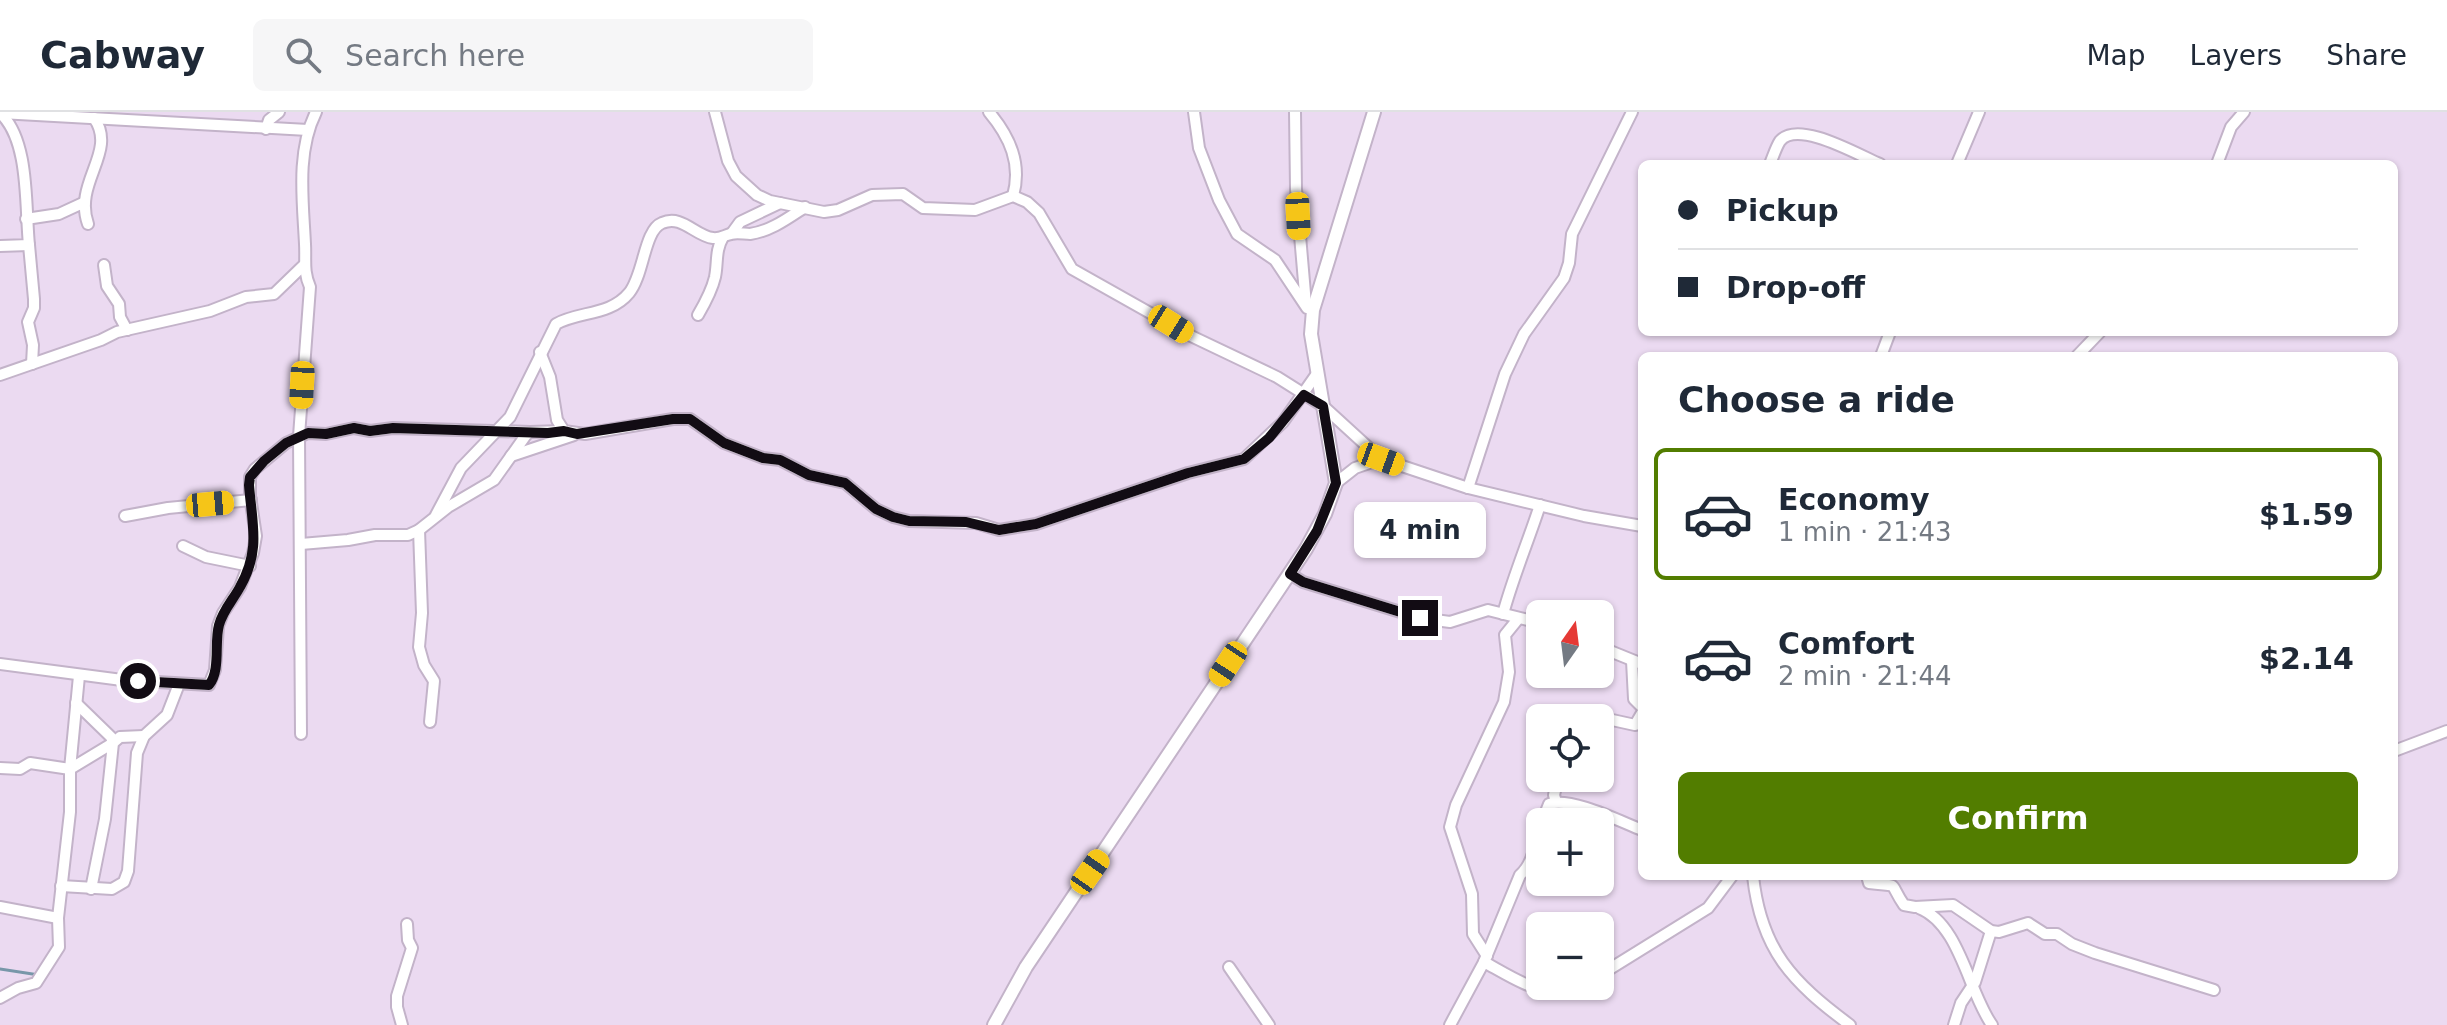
<!DOCTYPE html>
<meta charset="utf-8">
<style>
body{margin:0;font-family:"DejaVu Sans",sans-serif;background:#f6f6f7;color:#1f2937;height:100vh;display:flex;flex-direction:column;font-size:30px;white-space:nowrap}
*{box-sizing:border-box;margin:0}
p{font-size:26px;color:#747a83}
.icon{flex:none;width:44px;height:44px;fill:none;stroke:currentColor;stroke-width:2;stroke-linecap:round;stroke-linejoin:round}
.map{position:relative;flex:1;overflow:hidden}
.side{position:absolute;left:1638px;top:240px;width:760px;height:528px;display:flex;flex-direction:column;background:#fff;border-radius:12px;box-shadow:0 2px 6px #0004}
.side>*{flex:none}
.hud{position:absolute;left:1638px;top:48px;width:760px;height:176px;border-radius:12px;box-shadow:0 2px 6px #0004;display:grid;align-content:center;height:176px;padding:0 40px;background:#fff}
.needle{width:52px;rotate:14deg}
.controls{position:absolute;left:1526px;top:488px;display:grid;gap:16px}
.controls a{display:grid;place-items:center;width:88px;height:88px;border-radius:12px;background:#fff;box-shadow:0 2px 6px #0004;font-size:40px}
.end{position:absolute;width:36px;height:36px;margin:-18px;border:10px solid #120c14;background:#fff;box-shadow:0 0 0 4px #fff}
.from{border-radius:50%}
.bubble{position:absolute;height:56px;border-radius:12px;background:#fff;box-shadow:0 2px 6px #0004;font-size:26px;font-weight:700;line-height:56px;text-align:center}
.car{position:absolute;width:24px;height:48px;margin:-24px -12px;border-radius:10px;box-shadow:0 0 6px 2px #0007;background:linear-gradient(#f5c518 24%,#345 0 40%,#f5c518 0 76%,#345 0 86%,#f5c518 0)}
.hud b{display:flex;align-items:center;gap:28px;height:76px;font-size:30px}
.hud b+b{border-top:2px solid #e0e1e3}
.hud i{width:20px;height:20px;background:#1f2937}
ul{padding:0;list-style:none}
li{display:flex;align-items:center;gap:24px;height:132px;margin:0 16px 12px;padding:0 24px;border:4px solid transparent;border-radius:12px}
li div{flex:1}
li b{display:block;font-size:30px}
li em{font-style:normal;font-weight:700}
li.active{border-color:#527d00}
li>.icon{width:72px;height:72px;stroke-width:1.5}
h2{padding:0 40px;font-size:36px;line-height:96px}
.action{display:flex;gap:16px;margin-top:auto;padding:16px 40px}
.action a{flex:1;height:92px;border-radius:12px;background:#527d00;color:#fff;font-size:32px;font-weight:700;line-height:92px;text-align:center}
header{display:flex;align-items:center;gap:48px;box-sizing:border-box;height:112px;padding:0 40px;background:#fff;border-bottom:2px solid #e0e1e3}
header strong{font-size:38px}
nav{display:flex;gap:44px;margin-inline-start:auto;font-size:28px}
.search{width:560px;height:72px;background:#f6f6f7;display:flex;align-items:center;gap:20px;box-sizing:border-box;padding:0 28px;border-radius:12px;color:#747a83;font-size:30px}
.map>svg:first-child{display:block}
</style>
<header>
<strong>Cabway</strong>
<div class="search"><svg class="icon" aria-label="search" viewBox="0 0 24 24"><circle cx="10" cy="10" r="6"/><path d="M15 15l6 6"/></svg>Search here</div>
<nav><a>Map</a><a>Layers</a><a>Share</a></nav>
</header>
<div class="map">
<svg width="2447" height="913" viewBox="0 0 2447 913">
<rect width="100%" height="100%" fill="#ebdaf1"/>
<g fill="none" stroke-linecap="round" stroke-linejoin="round">
<path stroke="#7897a9" stroke-width="3" d="M0 857 39 863"/>
<g stroke="#c3b3c9" stroke-width="14">
<g id="minor">
<path d="M715 0 728 49 736 64 757 83 770 89 824 100 838 98 872 83 903 82 923 96 975 98 1013 84 1027 90 1039 101 1072 157 1191 224 1277 265 1323 294 1381 347 1468 376 1584 404 1642 414"/>
<path d="M989 0C1010 25 1022 52 1013 84"/>
<path d="M1194 0 1199 36 1219 88 1237 122 1275 148 1307 196"/>
<path d="M1295 0 1296 77 1306 193"/>
<path d="M0 1 308 18"/>
<path d="M0 1C30 28 25 95 29 133L0 134"/>
<path d="M266 17 269 8 279 0"/>
<path d="M1770 52C1773 45 1776 35 1780 29 1798 7 1860 44 1880 52"/>
<path d="M1957 52 1979 0"/>
<path d="M2217 52 2231 15 2244 0"/>
<path d="M26 107 59 102 85 90"/>
<path d="M88 112C73 70 118 40 94 6"/>
<path d="M732 121 740 110 780 91"/>
<path d="M29 133 34 187V196L28 210 33 233 32 252"/>
<path d="M104 153 107 174 119 192 120 205 127 218"/>
<path d="M698 203C705 191 712 178 715 165 718 150 715 139 723 125"/>
<path d="M540 240 550 265 557 308 564 319 585 322 673 307H690L724 331 763 346 780 348 809 363 845 371 876 397 893 405 909 409 976 411 999 418 1036 412 1188 361 1244 347 1283 310 1316 263"/>
<path d="M1881 244 1890 220"/>
<path d="M2077 244 2100 220"/>
<path d="M0 263 101 228 117 220 210 199 246 185 274 182 304 153"/>
<path d="M511 344 574 323"/>
<path d="M1336 371 1355 356 1381 347"/>
<path d="M1468 376 1505 262 1524 222 1564 166 1569 151 1572 122 1632 0"/>
<path d="M436 403 461 356 510 305 556 212C579 199 610 204 629 181 644 163 644 118 662 111 682 102 695 124 713 126 720 127 725 123 731 122 737 120 744 122 750 122 771 119 788 106 805 95"/>
<path d="M125 404 168 396 251 388"/>
<path d="M419 418 422 501 419 535 424 553 434 569 430 610"/>
<path d="M301 432 348 428 375 423H408L419 418 448 395 494 368 526 323 530 320 564 319"/>
<path d="M183 434 206 445 250 454"/>
<path d="M1290 462 1303 470 1420 506 1450 510 1488 498 1540 511"/>
<path d="M1503 502C1513 465 1528 430 1540 393"/>
<path d="M1600 535 1642 552"/>
<path d="M1632 549 1634 587 1642 595"/>
<path d="M0 552 122 568 209 573 215 558 218 514 223 501 240 475 253 441 256 424 250 384V365L255 357 286 331 308 321 326 322 354 316 370 319 393 316 530 320"/>
<path d="M1576 606 1585 602 1635 613 1642 601"/>
<path d="M301 622 299 324 310 175C303 159 306 148 305 132 303 89 296 40 316 0"/>
<path d="M2394 639 2447 619"/>
<path d="M0 656 20 657 30 651 70 657 113 631 111 625 76 591"/>
<path d="M1556 690 1554 683 1558 666"/>
<path d="M1542 710 1549 692C1572 685 1619 709 1642 718"/>
<path d="M1753 764C1761 838 1792 870 1850 913"/>
<path d="M1867 764 1869 771C1902 775 1887 768 1904 793L1915 795 1953 793 1991 819 1999 820 2028 811 2045 822H2057L2072 832 2095 841 2214 878"/>
<path d="M61 774 112 777 124 770 128 759 137 641 144 624 167 603 179 572"/>
<path d="M91 777 105 707 113 631 120 625 144 624"/>
<path d="M0 795 58 806"/>
<path d="M1919 796C1960 812 1968 879 1992 913"/>
<path d="M1487 844 1473 822 1472 782 1450 715 1456 693 1504 590 1509 560 1505 523 1518 507"/>
<path d="M1484 850C1506 862 1530 878 1555 880 1562 881 1567 877 1573 874"/>
<path d="M1229 855 1269 913"/>
<path d="M1600 863 1708 796 1732 764"/>
<path d="M0 886 18 876 36 871 59 835 58 806 70 700V657L79 564"/>
<path d="M402 913 397 895V884L412 836 408 828 407 812"/>
<path d="M1450 913 1484 850 1520 763C1533 752 1535 732 1540 716"/>
<path d="M1954 913 1961 891 1975 870 1991 819"/>
</g>
</g>
<g stroke="#c3b3c9" stroke-width="16">
<path id="tertiary" d="M994 913 1026 855 1306 437 1325 402 1336 371 1311 222 1313 198 1374 0"/>
</g>
<use href="#minor" stroke="#fff" stroke-width="10"/>
<use href="#tertiary" stroke="#fff" stroke-width="12"/>
</g>
<g fill="none" stroke-linecap="round" stroke-linejoin="round">
<path stroke="#120c14" stroke-width="10" d="M138 569 209 573C221 558 214 531 219 513 223 498 233 488 240 475 261 438 252 412 249 373L250 365 264 349 286 331 308 321 326 322 354 316 370 319 393 316 548 321 564 319 577 322 673 307H690L724 331 763 346 780 348 809 363 845 371 876 397 893 405 909 409 966 410 999 418 1036 412 1188 361 1244 347 1269 326 1304 283 1323 294 1336 371 1317 419 1290 462 1303 470 1420 506"/>
</g>
</svg>
<div class="controls">
<a><svg class="needle" viewBox="-14 -14 28 28"><path d="M0-13l5 13h-10z" fill="#e53935"/><path d="M0 13l5-13h-10z" fill="#747a83"/></svg></a>
<a><svg class="icon" aria-label="locate" viewBox="0 0 24 24"><circle cx="12" cy="12" r="6"/><path d="M12 2v4M12 18v4M2 12h4M18 12h4"/></svg></a>
<a>+</a>
<a>−</a>
</div>
<i class="end from" style="left:138px;top:569px"></i>
<i class="end" style="left:1420px;top:506px"></i>
<div class="bubble" style="left:1354px;top:390px;width:132px">4 min</div>
<i class="car" style="left:1298px;top:104px;rotate:177deg"></i>
<i class="car" style="left:1171px;top:212px;rotate:122deg"></i>
<i class="car" style="left:302px;top:273px;rotate:183deg"></i>
<i class="car" style="left:1381px;top:347px;rotate:110deg"></i>
<i class="car" style="left:210px;top:392px;rotate:85deg"></i>
<i class="car" style="left:1228px;top:552px;rotate:213deg"></i>
<i class="car" style="left:1090px;top:760px;rotate:35deg"></i>
<div class="hud">
<b><i class="from"></i>Pickup</b>
<b><i></i>Drop-off</b>
</div>
<section class="side">
<h2>Choose a ride</h2>
<ul>
<li class="active"><svg class="icon" aria-label="car" viewBox="0 0 24 24"><path d="M5 17H2v-5l4-1 3-4h7l3 4 3 1v5h-3M9 17h6M6 11h13"/><circle cx="7" cy="17" r="2"/><circle cx="17" cy="17" r="2"/></svg><div><b>Economy</b><p>1 min · 21:43</p></div><em>$1.59</em></li>
<li><svg class="icon" aria-label="car" viewBox="0 0 24 24"><path d="M5 17H2v-5l4-1 3-4h7l3 4 3 1v5h-3M9 17h6M6 11h13"/><circle cx="7" cy="17" r="2"/><circle cx="17" cy="17" r="2"/></svg><div><b>Comfort</b><p>2 min · 21:44</p></div><em>$2.14</em></li>
</ul>
<div class="action"><a>Confirm</a></div>
</section>
</div>
